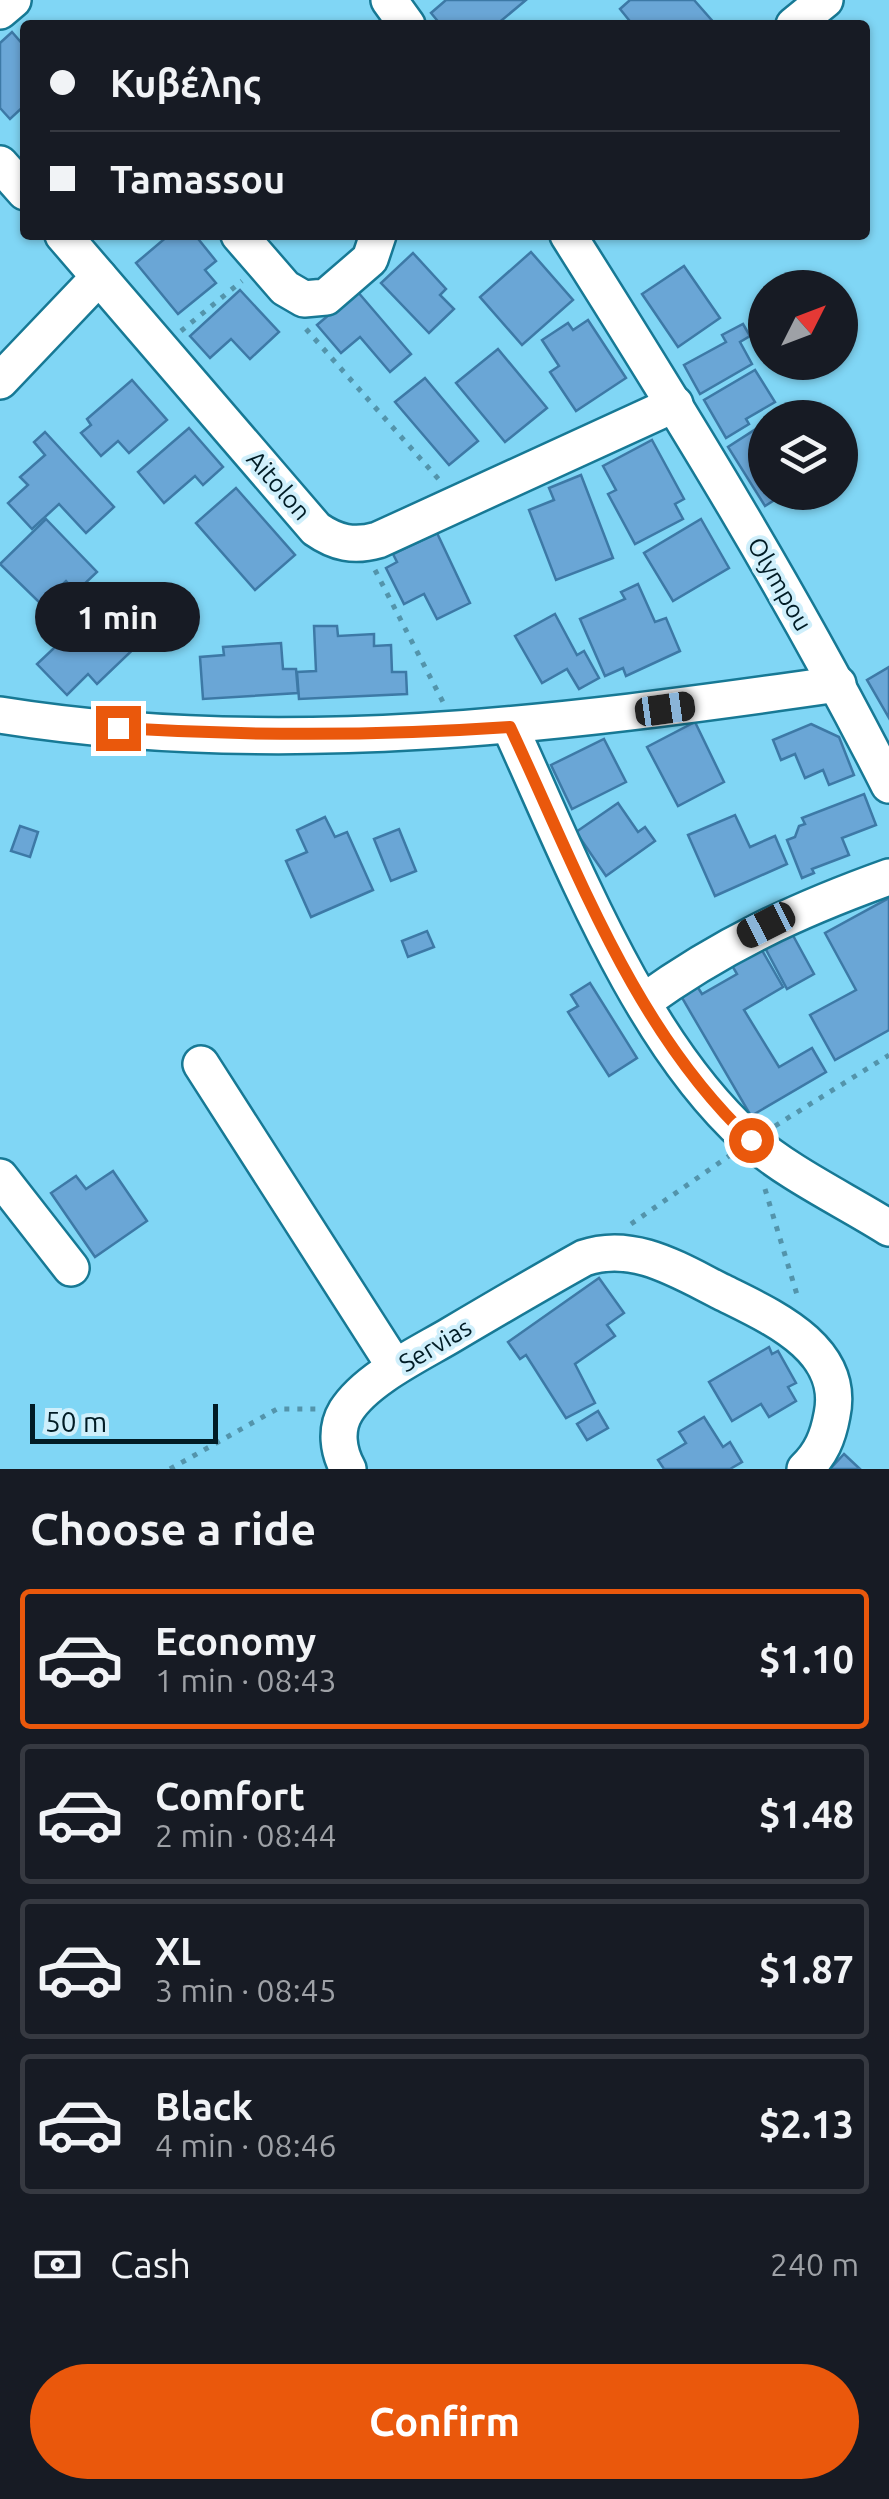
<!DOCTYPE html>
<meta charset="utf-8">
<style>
body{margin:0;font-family:Ubuntu,sans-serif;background:#20242c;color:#f1f3f6;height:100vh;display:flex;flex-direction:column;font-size:38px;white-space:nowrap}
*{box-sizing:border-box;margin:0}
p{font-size:32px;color:#9ea1a6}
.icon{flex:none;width:55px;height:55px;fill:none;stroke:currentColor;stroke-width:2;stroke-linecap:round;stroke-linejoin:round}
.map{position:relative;height:1469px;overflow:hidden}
.sheet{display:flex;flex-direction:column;background:#171b24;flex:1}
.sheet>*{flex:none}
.guide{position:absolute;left:20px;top:20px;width:850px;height:220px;border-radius:10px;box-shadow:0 2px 8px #0004;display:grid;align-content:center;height:220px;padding:0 30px;background:#171b24}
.needle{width:65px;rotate:48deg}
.tools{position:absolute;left:748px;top:270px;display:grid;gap:20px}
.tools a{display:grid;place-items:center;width:110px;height:110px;border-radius:50%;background:#171b24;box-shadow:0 2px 8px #0004;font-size:50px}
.scale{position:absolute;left:30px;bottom:25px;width:188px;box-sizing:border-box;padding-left:10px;border:5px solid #011c25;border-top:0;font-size:28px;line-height:35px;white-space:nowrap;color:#011c25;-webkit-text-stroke:8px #cfeffb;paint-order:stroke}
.end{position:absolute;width:45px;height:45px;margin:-22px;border:12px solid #ea580c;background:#fff;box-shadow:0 0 0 5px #fff}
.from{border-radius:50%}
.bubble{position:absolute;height:70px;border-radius:35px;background:#171b24;box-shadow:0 2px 8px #0004;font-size:32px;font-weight:600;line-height:70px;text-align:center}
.car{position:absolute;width:30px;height:60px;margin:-30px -15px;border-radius:12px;box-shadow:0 0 8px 2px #0007;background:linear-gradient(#222 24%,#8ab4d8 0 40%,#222 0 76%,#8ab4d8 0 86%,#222 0)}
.guide b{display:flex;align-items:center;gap:35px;height:95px;font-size:38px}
.guide b+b{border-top:2px solid #363941}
.guide i{width:25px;height:25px;background:#f1f3f6}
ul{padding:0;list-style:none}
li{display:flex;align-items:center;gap:30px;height:140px;margin:0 20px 15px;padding:0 10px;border:5px solid #363941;border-radius:10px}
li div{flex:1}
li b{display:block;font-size:38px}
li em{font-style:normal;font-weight:600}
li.current{border-color:#ea580c}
li>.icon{width:90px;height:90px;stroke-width:1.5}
h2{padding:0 30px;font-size:45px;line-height:120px}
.pay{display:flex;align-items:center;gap:25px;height:110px;padding:0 30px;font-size:38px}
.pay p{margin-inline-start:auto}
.button{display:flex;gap:20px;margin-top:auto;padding:20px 30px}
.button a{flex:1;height:115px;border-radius:60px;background:#ea580c;color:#fff;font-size:40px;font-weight:600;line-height:115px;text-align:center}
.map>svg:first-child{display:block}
</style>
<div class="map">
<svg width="889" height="1469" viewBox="0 0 889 1469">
<rect width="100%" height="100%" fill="#80d6f5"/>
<g fill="#6aa6d6" stroke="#3d79a6" stroke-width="2.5">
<path d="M446 0H526L496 25H441L431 13Z"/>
<path d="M630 0H694L716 25H633L620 9Z"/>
<path d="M12 32 25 47V105L10 119 0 108V43Z"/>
<path d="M169 235H195L216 261 205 270 216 283 178 314 136 263Z"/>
<path d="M531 252 573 300 522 345 480 297Z"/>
<path d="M413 253 446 289 440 295 454 309 429 333 381 283Z"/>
<path d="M684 266 720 318 678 347 642 294Z"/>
<path d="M240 290 279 332 250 359 231 339 210 358 190 336Z"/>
<path d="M357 291 411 354 390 372 360 337 341 353 317 325Z"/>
<path d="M588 320 626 378 576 411 550 372 559 366 542 340 568 323 573 330Z"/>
<path d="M743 324 750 336 740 342 752 364 700 394 684 365 726 342 722 335Z"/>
<path d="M498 349 547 408 505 442 456 383Z"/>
<path d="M755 370 775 402 746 419 749 424 726 438 704 400Z"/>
<path d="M425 378 478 441 449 465 395 402Z"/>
<path d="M132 380 167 420 129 453 118 441 101 456 81 433 91 425 87 419Z"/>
<path d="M765 423V492H787L765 506 728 447Z"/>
<path d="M189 428 223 467 203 485 195 476 164 503 138 472Z"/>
<path d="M45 432 114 507 86 533 59 504 32 529 8 503 28 485 20 477 45 455 34 442Z"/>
<path d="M652 440 684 499 675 504 683 519 635 544 608 494 616 490 603 466Z"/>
<path d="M581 475 613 558 556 580 529 510 554 500 549 488Z"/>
<path d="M236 488 295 555 255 590 196 523Z"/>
<path d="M46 519 97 572 76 592 66 581 42 605 0 564Z"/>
<path d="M701 519 729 568 673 601 644 553Z"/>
<path d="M437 533 470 603 437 619 424 594 404 604 386 568 397 562 393 554Z"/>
<path d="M638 584 655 622 666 618 680 651 626 676 623 668 605 676 580 619 625 599 621 592Z"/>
<path d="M106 599 144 639 97 684 88 674 67 695 37 664Z"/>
<path d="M555 614 577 655 584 651 599 678 579 689 567 669 542 683 515 636Z"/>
<path d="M314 626H337L338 636 374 634V646L391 645 392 672H406L407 694 299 699 297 672 316 671Z"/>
<path d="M281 643 283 669H296L298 693 203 699 200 657 224 655 223 647Z"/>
<path d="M889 667V718L867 680Z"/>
<path d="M695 722 724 782 678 806 647 747Z"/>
<path d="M811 724 839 737 854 775 829 785 823 770 805 778 795 754 781 760 773 740Z"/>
<path d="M604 739 626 782 572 809 551 765Z"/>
<path d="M864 794 876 825 842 838 849 855 812 869 814 873 802 878 787 840 795 837 799 826 805 824 802 818Z"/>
<path d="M618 803 638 832 645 827 655 841 606 876 576 832Z"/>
<path d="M735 815 750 847 775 836 787 864 715 896 688 835Z"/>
<path d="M325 817 335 837 347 832 373 890 311 917 286 861 307 852 297 830Z"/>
<path d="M20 826 38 832 30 857 11 851Z"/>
<path d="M399 829 416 871 391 881 374 839Z"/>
<path d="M889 898V1030L835 1060 810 1015 856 990 825 933Z"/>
<path d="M790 930 814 974 787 989 763 944Z"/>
<path d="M427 931 434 947 408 957 402 941Z"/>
<path d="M759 945 783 987 744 1010 779 1067 812 1048 826 1072 751 1116 681 996 697 986 702 994 737 974 730 962Z"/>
<path d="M590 983 637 1058 609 1076 568 1012 578 1006 571 995Z"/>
<path d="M113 1171 147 1221 95 1257 51 1193 76 1176 86 1189Z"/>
<path d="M599 1278 624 1313 607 1325 615 1336 575 1364 595 1403 566 1418 526 1355 520 1359 508 1342Z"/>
<path d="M769 1347 772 1354 778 1351 796 1383 788 1387 796 1401 769 1417 761 1404 732 1421 709 1382Z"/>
<path d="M598 1411 608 1428 587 1440 577 1424Z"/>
<path d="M704 1417 723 1447 730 1442 742 1462 730 1469H664L658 1460 686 1443 679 1432Z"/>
<path d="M844 1454 860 1469H830Z"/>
</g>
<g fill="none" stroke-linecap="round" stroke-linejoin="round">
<g stroke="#177995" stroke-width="40">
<g id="minor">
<path d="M389 0 407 25"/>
<path d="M0 11 13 0"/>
<path d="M794 25 825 0"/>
<path d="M0 164 25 192"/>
<path d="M63 235 316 529C336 543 354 547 378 540L675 404"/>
<path d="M239 235 285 288 304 299 326 297 370 259 378 235"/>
<path d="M568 235C681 414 793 595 889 785"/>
<path d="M0 381 99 277"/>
<path d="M0 715C280 760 560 724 838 684"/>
<path d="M510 727C571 860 639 1040 748 1138 789 1174 843 1199 889 1228"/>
<path d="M643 1002C722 945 797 910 889 877"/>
<path d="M201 1064 395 1367"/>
<path d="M0 1177 71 1268"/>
<path d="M348 1469C338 1451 335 1429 346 1411 366 1379 419 1354 451 1335 495 1309 539 1283 584 1258 633 1241 678 1270 722 1292 770 1316 846 1348 832 1415 828 1437 821 1454 805 1469"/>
</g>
</g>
<g stroke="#5394ab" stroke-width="5" stroke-dasharray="5 8" stroke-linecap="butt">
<path d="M306 329 441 482"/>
<path d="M181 331 242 281"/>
<path d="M375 570 443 702"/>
<path d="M775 1126 889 1055"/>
<path d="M765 1189 798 1298"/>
<path d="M631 1224 729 1156"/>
<path d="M170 1469 277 1409H316"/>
</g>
<use href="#minor" stroke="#fff" stroke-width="35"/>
</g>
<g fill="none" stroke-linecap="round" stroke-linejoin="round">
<path stroke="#ea580c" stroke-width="12" d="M118 728C249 736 379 736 510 727 577 870 634 1030 751 1140"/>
</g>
<g text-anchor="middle" stroke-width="8" stroke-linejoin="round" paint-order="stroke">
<g font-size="25" fill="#011c25" stroke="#cfeffb">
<text transform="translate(279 485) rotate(49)" y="9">Aitolon</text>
<text transform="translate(780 584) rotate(60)" y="9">Olympou</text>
<text transform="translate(435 1345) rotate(-31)" y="9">Servias</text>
</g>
</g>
</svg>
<div class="tools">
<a><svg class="needle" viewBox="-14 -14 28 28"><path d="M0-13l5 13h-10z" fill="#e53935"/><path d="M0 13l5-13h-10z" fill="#9ea1a6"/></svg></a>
<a><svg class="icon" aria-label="layers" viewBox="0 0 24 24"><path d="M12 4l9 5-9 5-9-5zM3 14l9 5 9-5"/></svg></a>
</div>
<div class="scale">50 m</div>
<i class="end from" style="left:751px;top:1140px"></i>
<i class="end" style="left:118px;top:728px"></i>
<div class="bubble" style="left:35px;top:582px;width:165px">1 min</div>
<i class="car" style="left:665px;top:709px;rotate:82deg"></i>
<i class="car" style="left:766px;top:925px;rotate:243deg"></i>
<div class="guide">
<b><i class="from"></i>Κυβέλης</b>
<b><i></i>Tamassou</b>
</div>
</div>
<section class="sheet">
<h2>Choose a ride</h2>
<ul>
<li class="current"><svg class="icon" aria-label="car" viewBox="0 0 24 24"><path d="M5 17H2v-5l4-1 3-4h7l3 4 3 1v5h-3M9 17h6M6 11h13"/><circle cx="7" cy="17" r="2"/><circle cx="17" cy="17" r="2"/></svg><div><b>Economy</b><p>1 min · 08:43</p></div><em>$1.10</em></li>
<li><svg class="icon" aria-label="car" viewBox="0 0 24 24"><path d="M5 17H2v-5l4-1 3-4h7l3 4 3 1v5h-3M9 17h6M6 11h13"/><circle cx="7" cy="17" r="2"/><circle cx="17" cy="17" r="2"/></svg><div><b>Comfort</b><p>2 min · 08:44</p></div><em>$1.48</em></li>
<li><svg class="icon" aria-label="car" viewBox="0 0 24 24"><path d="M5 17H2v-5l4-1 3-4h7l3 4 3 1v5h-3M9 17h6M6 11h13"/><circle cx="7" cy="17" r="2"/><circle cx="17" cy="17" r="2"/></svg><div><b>XL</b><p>3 min · 08:45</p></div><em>$1.87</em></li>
<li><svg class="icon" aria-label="car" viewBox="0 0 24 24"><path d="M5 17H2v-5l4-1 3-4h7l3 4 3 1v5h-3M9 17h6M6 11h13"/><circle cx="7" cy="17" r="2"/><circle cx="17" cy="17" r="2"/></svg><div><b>Black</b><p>4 min · 08:46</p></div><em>$2.13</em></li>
</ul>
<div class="pay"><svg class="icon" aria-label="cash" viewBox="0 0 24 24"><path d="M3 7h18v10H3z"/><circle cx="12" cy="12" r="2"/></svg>Cash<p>240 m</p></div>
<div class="button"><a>Confirm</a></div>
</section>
